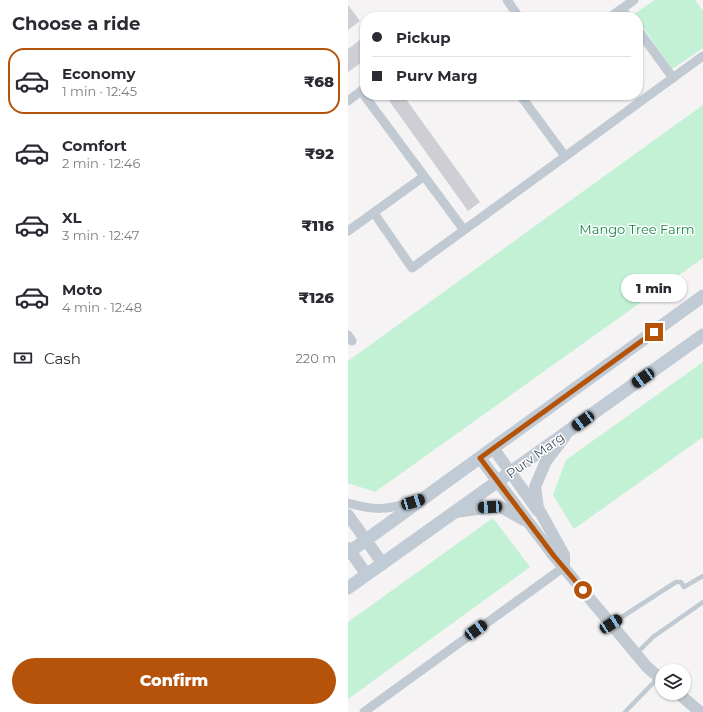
<!DOCTYPE html>
<meta charset="utf-8">
<style>
body{margin:0;font-family:Montserrat,sans-serif;background:#f7f7f7;color:#2b2b33;height:100vh;display:flex;flex-direction:column;font-size:15px;white-space:nowrap}
*{box-sizing:border-box;margin:0}
p{font-size:13px;color:#7c7c81}
.icon{flex:none;width:22px;height:22px;fill:none;stroke:currentColor;stroke-width:2;stroke-linecap:round;stroke-linejoin:round}
.map{position:relative;flex:1;overflow:hidden}
.side{display:flex;flex-direction:column;background:#fff;width:348px}
.side>*{flex:none}
.top-card{position:absolute;left:12px;top:12px;width:283px;height:88px;border-radius:16px;box-shadow:0 1px 3px #0004;display:grid;align-content:center;height:88px;padding:0 12px;background:#fff}
.controls{position:absolute;left:307px;top:664px;display:grid;gap:8px}
.controls a{display:grid;place-items:center;width:36px;height:36px;border-radius:50%;background:#fff;box-shadow:0 1px 3px #0004;font-size:20px}
.end{position:absolute;width:18px;height:18px;margin:-9px;border:5px solid #b45309;background:#fff;box-shadow:0 0 0 2px #fff}
.from{border-radius:50%}
.bubble{position:absolute;height:28px;border-radius:14px;background:#fff;box-shadow:0 1px 3px #0004;font-size:13px;font-weight:800;line-height:28px;text-align:center}
.car{position:absolute;width:12px;height:24px;margin:-12px -6px;border-radius:5px;box-shadow:0 0 3px 1px #0007;background:linear-gradient(#222 24%,#8ab4d8 0 40%,#222 0 76%,#8ab4d8 0 86%,#222 0)}
.top-card b{display:flex;align-items:center;gap:14px;height:38px;font-size:15px}
.top-card b+b{border-top:1px solid #e1e1e2}
.top-card i{width:10px;height:10px;background:#2b2b33}
ul{padding:0;list-style:none}
li{display:flex;align-items:center;gap:12px;height:66px;margin:0 8px 6px;padding:0 4px;border:2px solid transparent;border-radius:16px}
li div{flex:1}
li b{display:block;font-size:15px}
li em{font-style:normal;font-weight:800}
li.on{border-color:#b45309}
li>.icon{width:36px;height:36px;stroke-width:1.5}
h2{padding:0 12px;font-size:18px;line-height:48px}
.pay{display:flex;align-items:center;gap:10px;height:44px;padding:0 12px;font-size:15px}
.pay p{margin-inline-start:auto}
.cta{display:flex;gap:8px;margin-top:auto;padding:8px 12px}
.cta a{flex:1;height:46px;border-radius:24px;background:#b45309;color:#fff;font-size:16px;font-weight:800;line-height:46px;text-align:center}
main{display:flex;flex:1;min-height:0}
.map>svg:first-child{display:block}
</style>
<main>
<section class="side">
<h2>Choose a ride</h2>
<ul>
<li class="on"><svg class="icon" aria-label="car" viewBox="0 0 24 24"><path d="M5 17H2v-5l4-1 3-4h7l3 4 3 1v5h-3M9 17h6M6 11h13"/><circle cx="7" cy="17" r="2"/><circle cx="17" cy="17" r="2"/></svg><div><b>Economy</b><p>1 min · 12:45</p></div><em>₹68</em></li>
<li><svg class="icon" aria-label="car" viewBox="0 0 24 24"><path d="M5 17H2v-5l4-1 3-4h7l3 4 3 1v5h-3M9 17h6M6 11h13"/><circle cx="7" cy="17" r="2"/><circle cx="17" cy="17" r="2"/></svg><div><b>Comfort</b><p>2 min · 12:46</p></div><em>₹92</em></li>
<li><svg class="icon" aria-label="car" viewBox="0 0 24 24"><path d="M5 17H2v-5l4-1 3-4h7l3 4 3 1v5h-3M9 17h6M6 11h13"/><circle cx="7" cy="17" r="2"/><circle cx="17" cy="17" r="2"/></svg><div><b>XL</b><p>3 min · 12:47</p></div><em>₹116</em></li>
<li><svg class="icon" aria-label="car" viewBox="0 0 24 24"><path d="M5 17H2v-5l4-1 3-4h7l3 4 3 1v5h-3M9 17h6M6 11h13"/><circle cx="7" cy="17" r="2"/><circle cx="17" cy="17" r="2"/></svg><div><b>Moto</b><p>4 min · 12:48</p></div><em>₹126</em></li>
</ul>
<div class="pay"><svg class="icon" aria-label="cash" viewBox="0 0 24 24"><path d="M3 7h18v10H3z"/><circle cx="12" cy="12" r="2"/></svg>Cash<p>220 m</p></div>
<div class="cta"><a>Confirm</a></div>
</section>
<div class="map">
<svg width="355" height="712" viewBox="0 0 355 712">
<rect width="100%" height="100%" fill="#f5f3f3"/>
<g fill="#c3f1d5">
<path d="M307 0H347L355 11V48L324 69 290 20V17L286 14Z"/>
<path d="M355 105V258L27 492 0 483V361Z"/>
<path d="M355 362V437L226 529 205 495 218 460Z"/>
<path d="M145 518 182 567 0 699V622Z"/>
</g>
<g fill="#cdcfd5">
<path d="M0 5 12 21 0 30Z"/>
<path d="M17 36V60L0 72V49Z"/>
<path d="M37 95H55L132 202 120 211Z"/>
</g>
<g fill="none" stroke-linecap="round" stroke-linejoin="round">
<g stroke="#c1cad2" stroke-width="4.5">
<path d="M263 624 328 582H333L336 587 355 576"/>
<path d="M289 653 305 637 355 602"/>
<path d="M277 712 310 678"/>
</g>
<g stroke="#c1cad2" stroke-width="9">
<path d="M159 0 171 17"/>
<path d="M274 9 280 17"/>
<path d="M262 17 286 0"/>
<path d="M290 30 325 78"/>
<path d="M13 91 116 230"/>
<path d="M172 95 217 156"/>
<path d="M0 101 17 88"/>
<path d="M26 213 64 268 355 56"/>
<path d="M0 231 75 177"/>
<path d="M0 335 4 341"/>
<path d="M0 503C29 511 38 510 67 501"/>
<path d="M16 712 216 567"/>
</g>
<g stroke="#c1cad2" stroke-width="12">
<path d="M145 448 190 511"/>
<path d="M132 458 206 556 299 667 314 680"/>
<path d="M107 512 151 506 176 520"/>
<path d="M0 515 35 564"/>
<path d="M0 548 19 575"/>
<path d="M216 567V555L190 508 187 487 198 461 217 436"/>
<path d="M330 693 352 712"/>
</g>
<g stroke="#c1cbd6" stroke-width="13">
<path d="M0 553 355 296"/>
<path d="M0 588 355 335"/>
</g>
</g>
<g fill="none" stroke-linecap="round" stroke-linejoin="round">
<path stroke="#b45309" stroke-width="5" d="M235 590 206 556 132 458 306 332"/>
</g>
<g text-anchor="middle" stroke-width="3" stroke-linejoin="round" paint-order="stroke">
<g font-size="13" fill="#17864f" stroke="#fff">
<text x="289" y="234">Mango Tree Farm</text>
</g>
<g font-size="13" fill="#4a5661" stroke="#fff">
<text transform="translate(187 455) rotate(-36)" y="5">Purv Marg</text>
</g>
</g>
</svg>
<div class="controls">
<a><svg class="icon" aria-label="layers" viewBox="0 0 24 24"><path d="M12 4l9 5-9 5-9-5zM3 14l9 5 9-5"/></svg></a>
</div>
<i class="end from" style="left:235px;top:590px"></i>
<i class="end" style="left:306px;top:332px"></i>
<div class="bubble" style="left:273px;top:274px;width:66px">1 min</div>
<i class="car" style="left:295px;top:378px;rotate:235deg"></i>
<i class="car" style="left:235px;top:421px;rotate:234deg"></i>
<i class="car" style="left:65px;top:502px;rotate:73deg"></i>
<i class="car" style="left:142px;top:507px;rotate:267deg"></i>
<i class="car" style="left:263px;top:624px;rotate:57deg"></i>
<i class="car" style="left:128px;top:630px;rotate:54deg"></i>
<div class="top-card">
<b><i class="from"></i>Pickup</b>
<b><i></i>Purv Marg</b>
</div>
</div>
</main>
